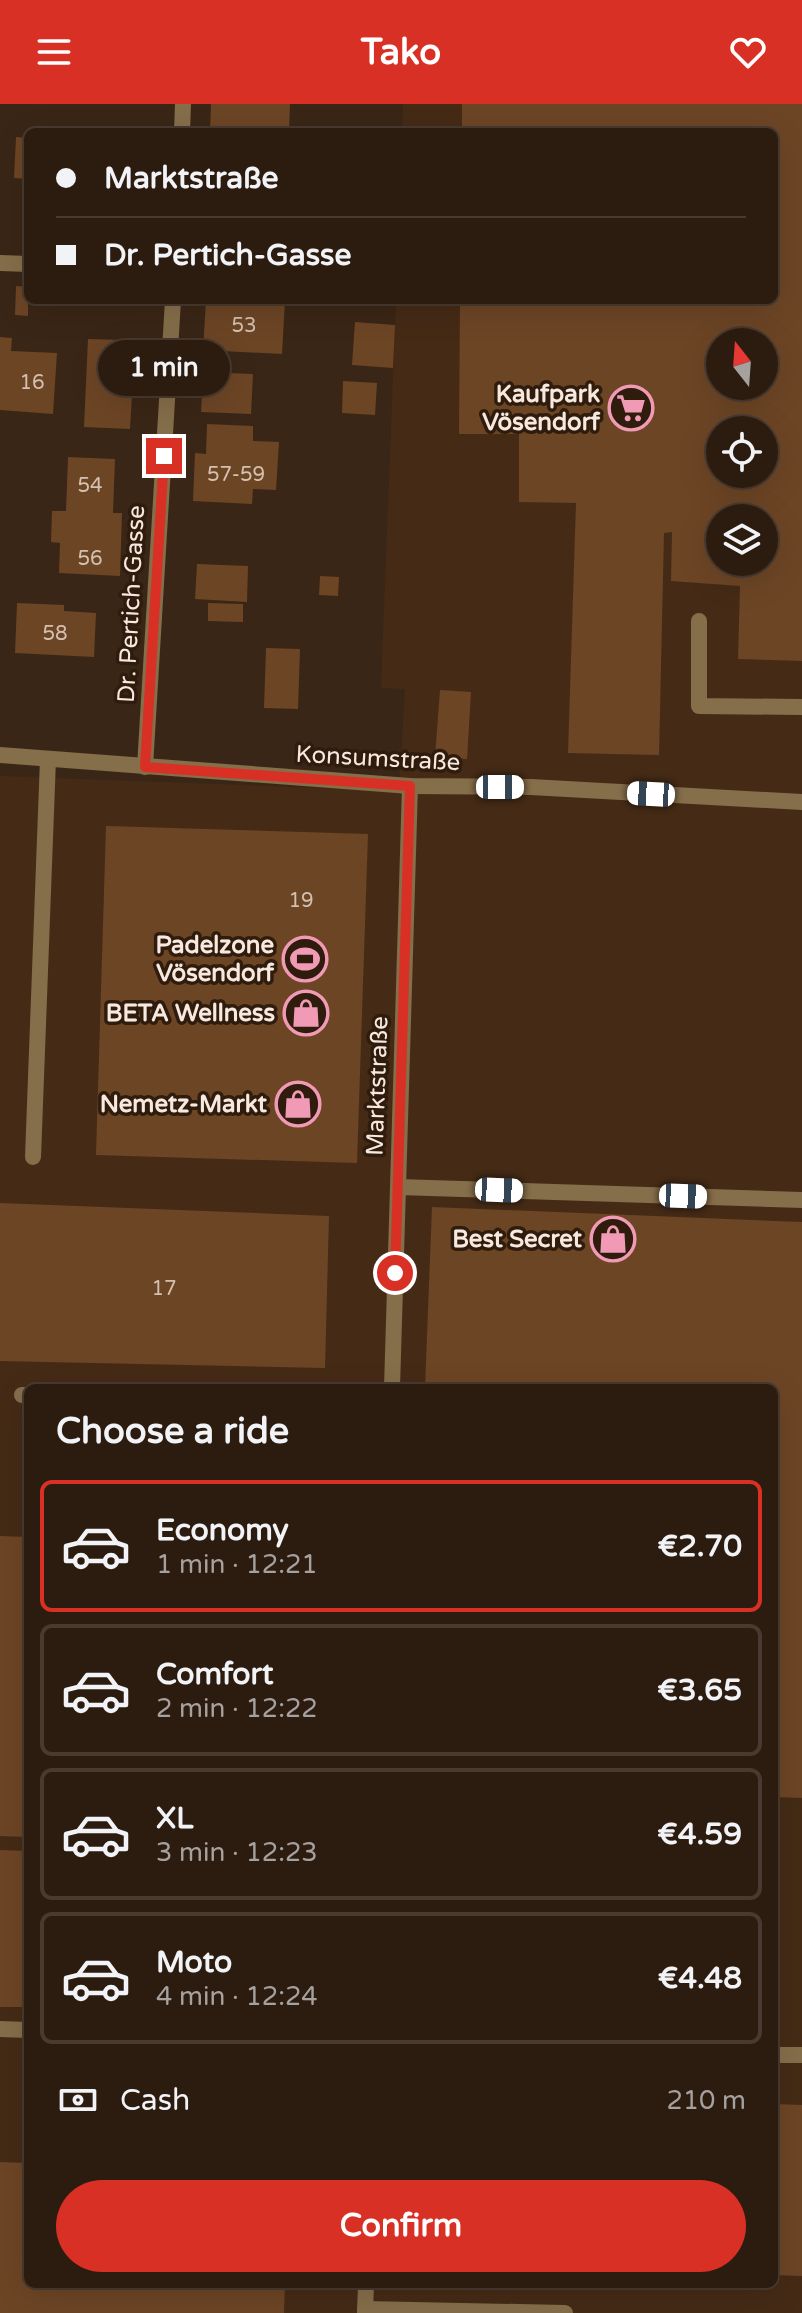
<!DOCTYPE html>
<meta charset="utf-8">
<style>
body{margin:0;font-family:"Varela Round",sans-serif;background:#342519;color:#f1f3f6;height:100vh;display:flex;flex-direction:column;font-size:30px;white-space:nowrap}
*{box-sizing:border-box;margin:0}
p{font-size:26px;color:#a6a19f}
.icon{flex:none;width:44px;height:44px;fill:none;stroke:currentColor;stroke-width:2;stroke-linecap:round;stroke-linejoin:round}
.map{position:relative;flex:1;overflow:hidden}
.side{position:absolute;left:24px;top:1280px;width:754px;height:904px;display:flex;flex-direction:column;background:#2c1c10;border-radius:12px;box-shadow:0 8px 32px #0002,0 0 0 2px #483a30}
.side>*{flex:none}
.hud{position:absolute;left:24px;top:24px;width:754px;height:176px;border-radius:12px;box-shadow:0 8px 32px #0002,0 0 0 2px #483a30;display:grid;align-content:center;height:176px;padding:0 32px;background:#2c1c10}
.needle{width:52px;rotate:343deg}
.tools{position:absolute;left:706px;top:224px;display:grid;gap:16px}
.tools a{display:grid;place-items:center;width:72px;height:72px;border-radius:50%;background:#2c1c10;box-shadow:0 8px 32px #0002,0 0 0 2px #483a30;font-size:40px}
.end{position:absolute;width:36px;height:36px;margin:-18px;border:10px solid #d93025;background:#fff;box-shadow:0 0 0 4px #fff}
.from{border-radius:50%}
.bubble{position:absolute;height:56px;border-radius:28px;background:#2c1c10;box-shadow:0 8px 32px #0002,0 0 0 2px #483a30;font-size:26px;font-weight:700;line-height:56px;text-align:center}
.car{position:absolute;width:24px;height:48px;margin:-24px -12px;border-radius:10px;box-shadow:0 0 6px 2px #0007;background:linear-gradient(#fff 24%,#345 0 40%,#fff 0 76%,#345 0 86%,#fff 0)}
.hud b{display:flex;align-items:center;gap:28px;height:76px;font-size:30px}
.hud b+b{border-top:2px solid #483a30}
.hud i{width:20px;height:20px;background:#f1f3f6}
ul{padding:0;list-style:none}
li{display:flex;align-items:center;gap:24px;height:132px;margin:0 16px 12px;padding:0 16px;border:4px solid #483a30;border-radius:12px}
li div{flex:1}
li b{display:block;font-size:30px}
li em{font-style:normal;font-weight:700}
li.on{border-color:#d93025}
li>.icon{width:72px;height:72px;stroke-width:1.5}
h2{padding:0 32px;font-size:36px;line-height:96px}
.pay{display:flex;align-items:center;gap:20px;height:88px;padding:0 32px;font-size:30px}
.pay p{margin-inline-start:auto}
.cta{display:flex;gap:16px;margin-top:auto;padding:16px 32px}
.cta a{flex:1;height:92px;border-radius:48px;background:#d93025;color:#fff;font-size:32px;font-weight:700;line-height:92px;text-align:center}
header{display:flex;justify-content:space-between;align-items:center;height:104px;padding:0 32px;background:#d93025;color:#fff;font-size:36px;font-weight:700}
.map>svg:first-child{display:block}
</style>
<header><svg class="icon" aria-label="menu" viewBox="0 0 24 24"><path d="M4 6h16M4 12h16M4 18h16"/></svg>Tako<svg class="icon" aria-label="heart" viewBox="0 0 24 24"><path d="M12 20l-8-8c-3-5 5-10 8-4 3-6 11-1 8 4z"/></svg></header>
<div class="map">
<svg width="802" height="2209" viewBox="0 0 802 2209">
<rect width="100%" height="100%" fill="#3a2616"/>
<path fill="#452b16" fill-rule="evenodd" d="M403 0H802V2209H0V672L399 687 405 585 381 584 396 196H774V28H402ZM720 238H764V282H720ZM720 326H764V370H720ZM720 414H764V458H720ZM28 1284H774V2180H28Z"/>
<g fill="#6c4525" fill-rule="evenodd">
<path d="M211 0H290L289 28H210Z"/>
<path d="M462 0H802V557L738 555 740 482 671 477 672 428 664 429 659 651 568 649 576 399 519 398V330H459L460 196H774V28H462ZM720 238H764V282H720ZM720 326H764V370H720ZM720 414H764V458H720Z"/>
<path d="M16 33 28 34V75L14 74Z"/>
<path d="M16 182 28 183V212L15 211Z"/>
<path d="M206 196H285L282 250 203 246Z"/>
<path d="M355 218 395 221 393 264 352 261Z"/>
<path d="M0 233 12 234 11 247 57 249 53 310 0 306Z"/>
<path d="M88 235 124 236 122 290 132 291 130 325 84 323Z"/>
<path d="M203 268 253 270 251 310 201 308Z"/>
<path d="M343 277 377 279 375 311 342 309Z"/>
<path d="M207 320 253 322V337L279 338 276 386 253 385 252 400 193 397 195 349 206 350Z"/>
<path d="M68 353 115 355 113 409H122L120 472 59 469 60 439 51 438 52 407H66Z"/>
<path d="M197 460 248 462 247 498 195 495Z"/>
<path d="M320 472 339 473 338 492 319 491Z"/>
<path d="M17 499 64 501V507L96 509 94 553 15 549Z"/>
<path d="M208 499 243 500V518L208 517Z"/>
<path d="M266 544 300 545 298 605 264 604Z"/>
<path d="M440 586 471 588 467 655 435 653Z"/>
<path d="M106 722 368 730 357 1059 96 1051Z"/>
<path d="M0 1099 329 1112 325 1264 0 1257Z"/>
<path d="M432 1103 802 1118V1694L774 1693V1284H425Z"/>
<path d="M0 1432 28 1433V1733L0 1732Z"/>
<path d="M0 1746 28 1747V1903H0Z"/>
<path d="M774 2000 802 2001V2172L774 2171Z"/>
<path d="M0 2058 28 2059V2180H285L284 2209H0Z"/>
</g>
<g fill="none" stroke-linecap="round" stroke-linejoin="round">
<g stroke="#856e4a" stroke-width="16">
<path d="M699 517V602L802 603"/>
<path d="M33 1053 48 655"/>
<path d="M398 1083 802 1096"/>
<path d="M22 1291H28"/>
<path d="M0 1925 28 1926"/>
<path d="M774 1951H802"/>
<path d="M365 2205 565 2209"/>
</g>
<g stroke="#856e4a" stroke-width="16">
<path d="M182 28 183 0"/>
<path d="M0 159 28 160"/>
<path d="M0 651 410 682 531 683 802 698"/>
<path d="M145 663 173 196"/>
<path d="M392 1284 410 682"/>
<path d="M365 2209 366 2180"/>
</g>
</g>
<g fill="none" stroke-linecap="round" stroke-linejoin="round">
<path stroke="#d93025" stroke-width="10" d="M164 352 145 663 410 682 395 1169"/>
</g>
<defs>
<g id="supermarket-ring" transform="scale(2.3)"><circle r="9.5" fill="#2f1c0c" stroke="#f09ab5" stroke-width="1.5"/><path d="M-6-5.5h2.5l.6 2H6L4.5 2H-2.5L-4.4-4H-6ZM-1.5 3.2a1.3 1.3 0 1 0 .1 0ZM3 3.2a1.3 1.3 0 1 0 .1 0Z" fill="#f09ab5"/></g>
<g id="stadium-ring" transform="scale(2.3)"><circle r="9.5" fill="#2f1c0c" stroke="#f09ab5" stroke-width="1.5"/><path d="M0-5a6.5 5 0 1 0 0 10a6.5 5 0 1 0 0-10ZM-3.5-1.8h7v3.6h-7Z" fill="#f09ab5"/></g>
<g id="shop-ring" transform="scale(2.3)"><circle r="9.5" fill="#2f1c0c" stroke="#f09ab5" stroke-width="1.5"/><path d="M-5-2.5h2.3a2.7 3.5 0 0 1 5.4 0H5L5.5 6h-11ZM-1.5-2.5h3a1.5 2.3 0 0 0-3 0Z" fill="#f09ab5"/></g>
</defs>
<g fill-rule="evenodd">
<use href="#supermarket-ring" x="631" y="304"/>
<use href="#stadium-ring" x="305" y="855"/>
<use href="#shop-ring" x="306" y="909"/>
<use href="#shop-ring" x="298" y="1000"/>
<use href="#shop-ring" x="613" y="1135"/>
</g>
<g text-anchor="middle" stroke-width="7" stroke-linejoin="round" paint-order="stroke">
<g font-size="20" fill="#d4c0b1">
<text x="244" y="228">53</text>
<text x="32" y="285">16</text>
<text x="236" y="377">57-59</text>
<text x="90" y="388">54</text>
<text x="90" y="461">56</text>
<text x="55" y="536">58</text>
<text x="301" y="803">19</text>
<text x="164" y="1191">17</text>
</g>
<g font-size="24" font-weight="bold" fill="#f7e9e0" stroke="#2f1c0c" text-anchor="end">
<text x="600" y="298">Kaufpark<tspan x="600" dy="28">Vösendorf</tspan></text>
<text x="274" y="849">Padelzone<tspan x="274" dy="28">Vösendorf</tspan></text>
<text x="275" y="917">BETA Wellness</text>
<text x="267" y="1008">Nemetz-Markt</text>
<text x="582" y="1143">Best Secret</text>
</g>
<g font-size="24" fill="#f7e9e0" stroke="#2f1c0c">
<text transform="translate(131 500) rotate(-87)" y="8">Dr. Pertich-Gasse</text>
<text transform="translate(378 654) rotate(3)" y="8">Konsumstraße</text>
<text transform="translate(377 982) rotate(-88)" y="8">Marktstraße</text>
</g>
</g>
</svg>
<div class="tools">
<a><svg class="needle" viewBox="-14 -14 28 28"><path d="M0-13l5 13h-10z" fill="#e53935"/><path d="M0 13l5-13h-10z" fill="#a6a19f"/></svg></a>
<a><svg class="icon" aria-label="locate" viewBox="0 0 24 24"><circle cx="12" cy="12" r="6"/><path d="M12 2v4M12 18v4M2 12h4M18 12h4"/></svg></a>
<a><svg class="icon" aria-label="layers" viewBox="0 0 24 24"><path d="M12 4l9 5-9 5-9-5zM3 14l9 5 9-5"/></svg></a>
</div>
<i class="end from" style="left:395px;top:1169px"></i>
<i class="end" style="left:164px;top:352px"></i>
<div class="bubble" style="left:98px;top:236px;width:132px">1 min</div>
<i class="car" style="left:500px;top:683px;rotate:90deg"></i>
<i class="car" style="left:651px;top:690px;rotate:273deg"></i>
<i class="car" style="left:499px;top:1086px;rotate:92deg"></i>
<i class="car" style="left:683px;top:1092px;rotate:92deg"></i>
<div class="hud">
<b><i class="from"></i>Marktstraße</b>
<b><i></i>Dr. Pertich-Gasse</b>
</div>
<section class="side">
<h2>Choose a ride</h2>
<ul>
<li class="on"><svg class="icon" aria-label="car" viewBox="0 0 24 24"><path d="M5 17H2v-5l4-1 3-4h7l3 4 3 1v5h-3M9 17h6M6 11h13"/><circle cx="7" cy="17" r="2"/><circle cx="17" cy="17" r="2"/></svg><div><b>Economy</b><p>1 min · 12:21</p></div><em>€2.70</em></li>
<li><svg class="icon" aria-label="car" viewBox="0 0 24 24"><path d="M5 17H2v-5l4-1 3-4h7l3 4 3 1v5h-3M9 17h6M6 11h13"/><circle cx="7" cy="17" r="2"/><circle cx="17" cy="17" r="2"/></svg><div><b>Comfort</b><p>2 min · 12:22</p></div><em>€3.65</em></li>
<li><svg class="icon" aria-label="car" viewBox="0 0 24 24"><path d="M5 17H2v-5l4-1 3-4h7l3 4 3 1v5h-3M9 17h6M6 11h13"/><circle cx="7" cy="17" r="2"/><circle cx="17" cy="17" r="2"/></svg><div><b>XL</b><p>3 min · 12:23</p></div><em>€4.59</em></li>
<li><svg class="icon" aria-label="car" viewBox="0 0 24 24"><path d="M5 17H2v-5l4-1 3-4h7l3 4 3 1v5h-3M9 17h6M6 11h13"/><circle cx="7" cy="17" r="2"/><circle cx="17" cy="17" r="2"/></svg><div><b>Moto</b><p>4 min · 12:24</p></div><em>€4.48</em></li>
</ul>
<div class="pay"><svg class="icon" aria-label="cash" viewBox="0 0 24 24"><path d="M3 7h18v10H3z"/><circle cx="12" cy="12" r="2"/></svg>Cash<p>210 m</p></div>
<div class="cta"><a>Confirm</a></div>
</section>
</div>
